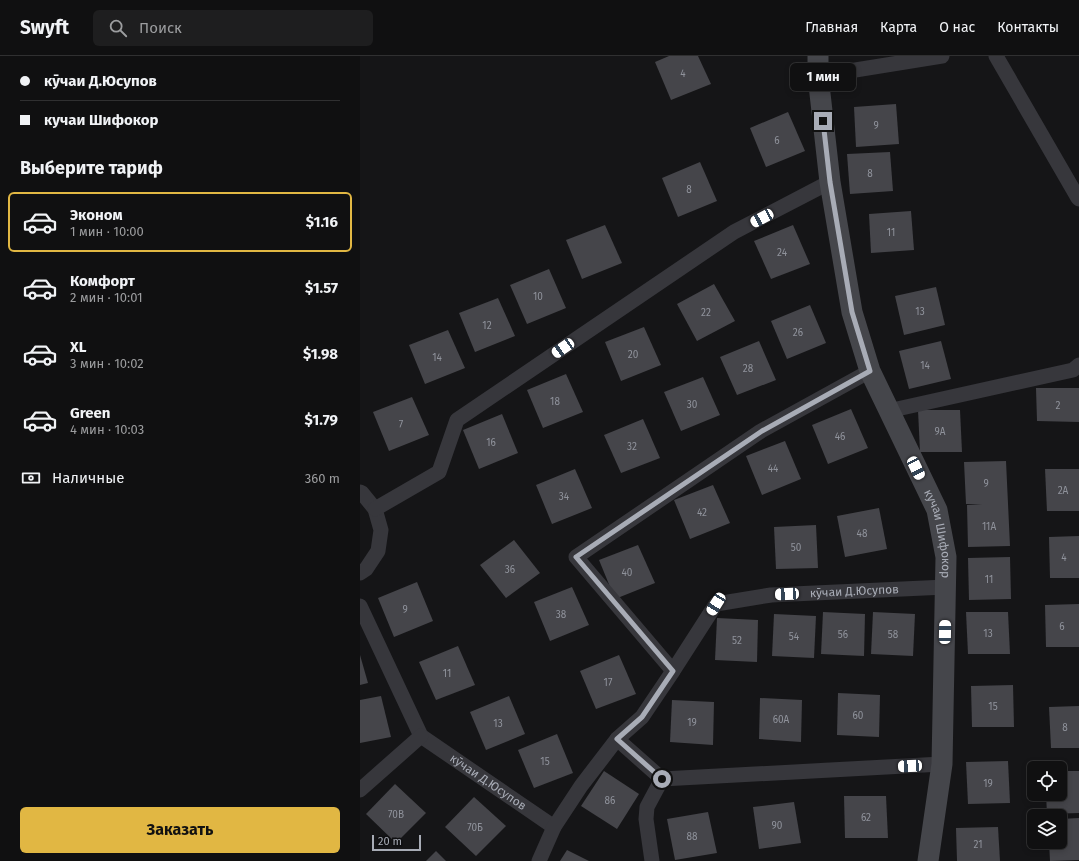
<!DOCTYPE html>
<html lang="ru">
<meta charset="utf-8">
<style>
body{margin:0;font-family:"Fira Sans",sans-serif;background:#1e1e1f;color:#f1f3f6;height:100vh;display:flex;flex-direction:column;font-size:15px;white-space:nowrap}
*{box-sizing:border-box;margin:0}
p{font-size:13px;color:#9c9d9f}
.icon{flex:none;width:22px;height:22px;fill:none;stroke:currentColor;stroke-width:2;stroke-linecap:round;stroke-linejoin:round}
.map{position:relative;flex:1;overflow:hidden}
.side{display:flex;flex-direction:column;background:#101011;width:360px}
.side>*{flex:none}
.guide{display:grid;align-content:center;height:88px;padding:0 20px;background:#101011}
.buttons{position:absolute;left:667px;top:705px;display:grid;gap:8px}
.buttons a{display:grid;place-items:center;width:40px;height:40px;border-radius:6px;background:#101011;box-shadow:0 2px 6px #0003,0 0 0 1px #303031;font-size:20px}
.scale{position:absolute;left:12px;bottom:10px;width:49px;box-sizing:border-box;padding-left:4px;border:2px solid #a8acb6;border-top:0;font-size:11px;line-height:14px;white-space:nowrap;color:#a8acb6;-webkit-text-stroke:3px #101012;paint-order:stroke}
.end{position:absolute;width:18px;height:18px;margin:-9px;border:5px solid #a8acb6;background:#111;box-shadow:0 0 0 2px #111}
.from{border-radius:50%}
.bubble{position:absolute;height:28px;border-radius:6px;background:#101011;box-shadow:0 2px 6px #0003,0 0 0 1px #303031;font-size:13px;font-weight:700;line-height:28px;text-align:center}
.car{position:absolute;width:12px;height:24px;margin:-12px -6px;border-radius:5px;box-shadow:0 0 3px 1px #0007;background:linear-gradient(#fff 24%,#345 0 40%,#fff 0 76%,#345 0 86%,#fff 0)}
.guide b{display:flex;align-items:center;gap:14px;height:38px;font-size:15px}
.guide b+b{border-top:1px solid #303031}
.guide i{width:10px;height:10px;background:#f1f3f6}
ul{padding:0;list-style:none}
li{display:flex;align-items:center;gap:12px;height:60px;margin:0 8px 6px;padding:0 12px;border:2px solid transparent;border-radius:6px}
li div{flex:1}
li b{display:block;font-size:15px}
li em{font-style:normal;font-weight:700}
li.current{border-color:#e1b743}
li>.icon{width:36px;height:36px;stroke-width:1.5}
h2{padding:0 20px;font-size:18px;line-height:48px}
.pay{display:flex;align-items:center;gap:10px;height:44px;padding:0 20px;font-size:15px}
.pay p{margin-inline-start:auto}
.cta{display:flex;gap:8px;margin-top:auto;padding:8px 20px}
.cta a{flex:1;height:46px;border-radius:6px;background:#e1b743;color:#111;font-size:16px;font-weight:700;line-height:46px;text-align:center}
header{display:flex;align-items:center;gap:24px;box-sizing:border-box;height:56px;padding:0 20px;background:#101011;border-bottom:1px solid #303031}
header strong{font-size:19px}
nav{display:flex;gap:22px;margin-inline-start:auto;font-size:14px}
.search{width:280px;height:36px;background:#1e1e1f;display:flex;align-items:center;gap:10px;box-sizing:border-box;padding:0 14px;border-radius:6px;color:#9c9d9f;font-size:15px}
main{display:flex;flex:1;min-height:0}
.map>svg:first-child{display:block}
</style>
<header>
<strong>Swyft</strong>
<div class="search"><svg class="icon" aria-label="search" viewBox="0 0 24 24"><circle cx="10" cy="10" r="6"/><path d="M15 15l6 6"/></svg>Поиск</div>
<nav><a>Главная</a><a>Карта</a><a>О нас</a><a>Контакты</a></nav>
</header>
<main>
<section class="side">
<div class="guide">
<b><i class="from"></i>кӯчаи Д.Юсупов</b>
<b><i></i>кучаи Шифокор</b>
</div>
<h2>Выберите тариф</h2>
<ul>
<li class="current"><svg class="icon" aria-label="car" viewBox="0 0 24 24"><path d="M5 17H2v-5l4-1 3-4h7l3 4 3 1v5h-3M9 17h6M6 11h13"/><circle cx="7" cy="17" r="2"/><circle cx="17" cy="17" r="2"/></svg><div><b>Эконом</b><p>1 мин · 10:00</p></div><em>$1.16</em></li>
<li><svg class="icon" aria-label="car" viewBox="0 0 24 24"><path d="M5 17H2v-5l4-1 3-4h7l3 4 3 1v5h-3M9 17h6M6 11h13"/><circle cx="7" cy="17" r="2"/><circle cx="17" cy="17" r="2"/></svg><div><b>Комфорт</b><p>2 мин · 10:01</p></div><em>$1.57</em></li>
<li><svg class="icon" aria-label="car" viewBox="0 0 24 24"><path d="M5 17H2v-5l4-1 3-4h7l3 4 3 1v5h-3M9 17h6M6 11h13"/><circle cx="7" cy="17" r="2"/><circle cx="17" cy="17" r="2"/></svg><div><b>XL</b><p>3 мин · 10:02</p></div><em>$1.98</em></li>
<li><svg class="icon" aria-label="car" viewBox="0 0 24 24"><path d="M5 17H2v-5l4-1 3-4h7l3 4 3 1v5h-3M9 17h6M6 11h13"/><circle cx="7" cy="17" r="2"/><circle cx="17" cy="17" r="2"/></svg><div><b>Green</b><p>4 мин · 10:03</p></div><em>$1.79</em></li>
</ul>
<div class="pay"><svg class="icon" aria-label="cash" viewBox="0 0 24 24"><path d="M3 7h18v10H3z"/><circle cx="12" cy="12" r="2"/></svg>Наличные<p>360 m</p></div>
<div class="cta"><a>Заказать</a></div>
</section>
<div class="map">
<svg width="719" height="805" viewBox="0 0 719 805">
<rect width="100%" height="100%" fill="#151517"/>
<g fill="#45454a">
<path d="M309 0H338L351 28 311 44 295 6Z"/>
<path d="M536 48 539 88 496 91 494 51Z"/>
<path d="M428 56 445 95 406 111 390 72Z"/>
<path d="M530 96 533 135 490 138 487 98Z"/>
<path d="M340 106 357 145 318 161 302 122Z"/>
<path d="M551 155 554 194 511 197 509 158Z"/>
<path d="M245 169 262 207 222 223 206 184Z"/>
<path d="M433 169 450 208 411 223 394 185Z"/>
<path d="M189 213 206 252 167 268 150 229Z"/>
<path d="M354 228 375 265 337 285 317 248Z"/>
<path d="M576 231 585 269 544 279 535 240Z"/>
<path d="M138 242 155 280 115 296 99 257Z"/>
<path d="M450 249 466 287 427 303 411 265Z"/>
<path d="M284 271 301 309 261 325 245 286Z"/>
<path d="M88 274 105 312 65 328 49 289Z"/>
<path d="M399 285 416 324 377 339 360 301Z"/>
<path d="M581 285 591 323 549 333 539 295Z"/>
<path d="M206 318 223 356 183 372 167 334Z"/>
<path d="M343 321 360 359 321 375 304 336Z"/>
<path d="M676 332H719V366L677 365Z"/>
<path d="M52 341 69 379 29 395 13 356Z"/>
<path d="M491 353 508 392 468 408 452 369Z"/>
<path d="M558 354H600L602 396H560Z"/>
<path d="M142 358 158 397 119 413 103 374Z"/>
<path d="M283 363 300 402 261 417 244 379Z"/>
<path d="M425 385 441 423 402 439 386 400Z"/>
<path d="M646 405 650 490 608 491 607 449 622 448H606L604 406Z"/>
<path d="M215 413 232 452 192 468 176 429Z"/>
<path d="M685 413H719V455H687Z"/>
<path d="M353 429 370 467 330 483 314 444Z"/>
<path d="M519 452 527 493 485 501 477 460Z"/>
<path d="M456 469 458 512 416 513 414 471Z"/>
<path d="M719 480V522H690L689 481Z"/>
<path d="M154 484 180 517 146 542 120 509Z"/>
<path d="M278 489 295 527 255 543 239 504Z"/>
<path d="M650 501 651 543 609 544 608 502Z"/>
<path d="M57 526 73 565 34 581 18 542Z"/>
<path d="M212 531 229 569 190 585 174 546Z"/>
<path d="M719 548V591H686L685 549Z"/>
<path d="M463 556 505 558 504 600 461 598Z"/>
<path d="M513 556 555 558 553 600 511 598Z"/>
<path d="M606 556H648L650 598H608Z"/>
<path d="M414 558 456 560 454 602 412 600Z"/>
<path d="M357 562 398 564 397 606 355 604Z"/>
<path d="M98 590 115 629 76 644 59 606Z"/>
<path d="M0 599 8 627 0 629Z"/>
<path d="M259 599 276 638 236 653 220 615Z"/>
<path d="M653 629 654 671H612L611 630Z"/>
<path d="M478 637 520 639 519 681 477 679Z"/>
<path d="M21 640 31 681 0 687V644Z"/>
<path d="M149 640 165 678 126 694 110 656Z"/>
<path d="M400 642 442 644 441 686 399 683Z"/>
<path d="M312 644 354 646 353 689 310 686Z"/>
<path d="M719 650V692H691L689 651Z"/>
<path d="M197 678 213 717 174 732 158 694Z"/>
<path d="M648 705 650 747 608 748 606 706Z"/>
<path d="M244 715 279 738 257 773 221 750Z"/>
<path d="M700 715H719V757L687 758 686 738H700Z"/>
<path d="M35 728 66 757 36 787 6 758Z"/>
<path d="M484 740H526L528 782H485Z"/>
<path d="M114 741 146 770 116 800 85 771Z"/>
<path d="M434 746 441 787 399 793 393 751Z"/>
<path d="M348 756 357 797 315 804 307 763Z"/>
<path d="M719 762V804L690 805 689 786H700V763Z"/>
<path d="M638 771 640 805H597L596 772Z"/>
<path d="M207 794 229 805H200Z"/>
<path d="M76 795 86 805H66Z"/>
</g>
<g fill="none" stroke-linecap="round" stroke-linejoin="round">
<g stroke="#37373c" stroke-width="15">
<path d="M636 0 718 142 719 143"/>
<path d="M458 20 582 0"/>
<path d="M528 355 713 314 719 309"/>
<path d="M0 436 2 437 15 453 21 474 18 495 6 513 0 517"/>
<path d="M15 453 79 416 97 364 374 176 470 126"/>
<path id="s1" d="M0 550 61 680 194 771"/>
<path d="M313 615 216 501 401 375 510 315"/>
<path d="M257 683 302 723"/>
<path d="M0 734 61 680"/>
<path id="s2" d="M179 805 194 771 221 730 257 683 282 661 313 615 356 548 411 539 586 531"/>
<path d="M292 805 286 763 287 751 302 723 582 708"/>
</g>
<path stroke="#45464b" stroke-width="21" id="s3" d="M458 0V20L470 126 492 256 510 315 577 454 586 501 582 708 568 805"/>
</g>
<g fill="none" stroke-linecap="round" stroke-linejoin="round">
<path stroke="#a8acb6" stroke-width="5" d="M302 723 257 683 282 661 313 615 216 501 402 375 510 315 492 256 470 126 463 65"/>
</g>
<g text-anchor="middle" stroke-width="3.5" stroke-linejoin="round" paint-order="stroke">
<g font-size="10" fill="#8f929b">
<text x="323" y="21">4</text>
<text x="516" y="73">9</text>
<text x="417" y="88">6</text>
<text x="510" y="121">8</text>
<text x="329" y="137">8</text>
<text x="531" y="180">11</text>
<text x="422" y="200">24</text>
<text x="178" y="244">10</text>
<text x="560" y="259">13</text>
<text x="346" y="260">22</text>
<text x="127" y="273">12</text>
<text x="438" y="280">26</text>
<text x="273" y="302">20</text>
<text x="77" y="305">14</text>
<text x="565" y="313">14</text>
<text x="388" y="316">28</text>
<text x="195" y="349">18</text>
<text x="332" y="352">30</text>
<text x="698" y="353">2</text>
<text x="41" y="372">7</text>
<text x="580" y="379">9А</text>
<text x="480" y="384">46</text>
<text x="131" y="390">16</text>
<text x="272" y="394">32</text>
<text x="413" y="416">44</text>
<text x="626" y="431">9</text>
<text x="703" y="438">2А</text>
<text x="204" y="444">34</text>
<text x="342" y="460">42</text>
<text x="629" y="474">11А</text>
<text x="502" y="481">48</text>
<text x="436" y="495">50</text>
<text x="704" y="505">4</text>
<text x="150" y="517">36</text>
<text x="267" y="520">40</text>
<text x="629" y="527">11</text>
<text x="45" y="557">9</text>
<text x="201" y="562">38</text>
<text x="702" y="574">6</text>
<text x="628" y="581">13</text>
<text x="483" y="582">56</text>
<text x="533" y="582">58</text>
<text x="434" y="584">54</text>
<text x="377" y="588">52</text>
<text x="87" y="621">11</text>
<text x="248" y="630">17</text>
<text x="633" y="654">15</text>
<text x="498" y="663">60</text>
<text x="421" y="667">60А</text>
<text x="332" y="670">19</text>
<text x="138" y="671">13</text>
<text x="705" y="675">8</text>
<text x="185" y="709">15</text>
<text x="628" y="731">19</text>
<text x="250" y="748">86</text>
<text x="36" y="762">70В</text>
<text x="506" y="765">62</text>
<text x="417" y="773">90</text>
<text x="115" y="775">70Б</text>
<text x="332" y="784">88</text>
<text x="618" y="792">21</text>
</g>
<g font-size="12" fill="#a8acb6" stroke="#101012">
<text dy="4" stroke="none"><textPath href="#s3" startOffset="498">кучаи Шифокор</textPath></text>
<text dy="4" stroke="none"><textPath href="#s2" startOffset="453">кӯчаи Д.Юсупов</textPath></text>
<text dy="4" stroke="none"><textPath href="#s1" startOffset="225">кӯчаи Д.Юсупов</textPath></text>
</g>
</g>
</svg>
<div class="buttons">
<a><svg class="icon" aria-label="locate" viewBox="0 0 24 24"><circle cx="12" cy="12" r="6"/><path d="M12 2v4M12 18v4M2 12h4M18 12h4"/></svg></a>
<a><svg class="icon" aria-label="layers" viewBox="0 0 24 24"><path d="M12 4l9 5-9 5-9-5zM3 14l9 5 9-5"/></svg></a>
</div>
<div class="scale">20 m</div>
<i class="end from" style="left:302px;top:723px"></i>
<i class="end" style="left:463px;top:65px"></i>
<div class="bubble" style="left:430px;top:7px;width:66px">1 мин</div>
<i class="car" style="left:402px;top:162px;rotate:242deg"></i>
<i class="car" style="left:203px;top:292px;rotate:236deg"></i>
<i class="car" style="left:556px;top:412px;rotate:154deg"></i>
<i class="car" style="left:427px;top:538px;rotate:267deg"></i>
<i class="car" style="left:356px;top:548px;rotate:212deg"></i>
<i class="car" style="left:585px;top:576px;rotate:1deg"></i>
<i class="car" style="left:550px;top:710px;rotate:267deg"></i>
</div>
</main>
